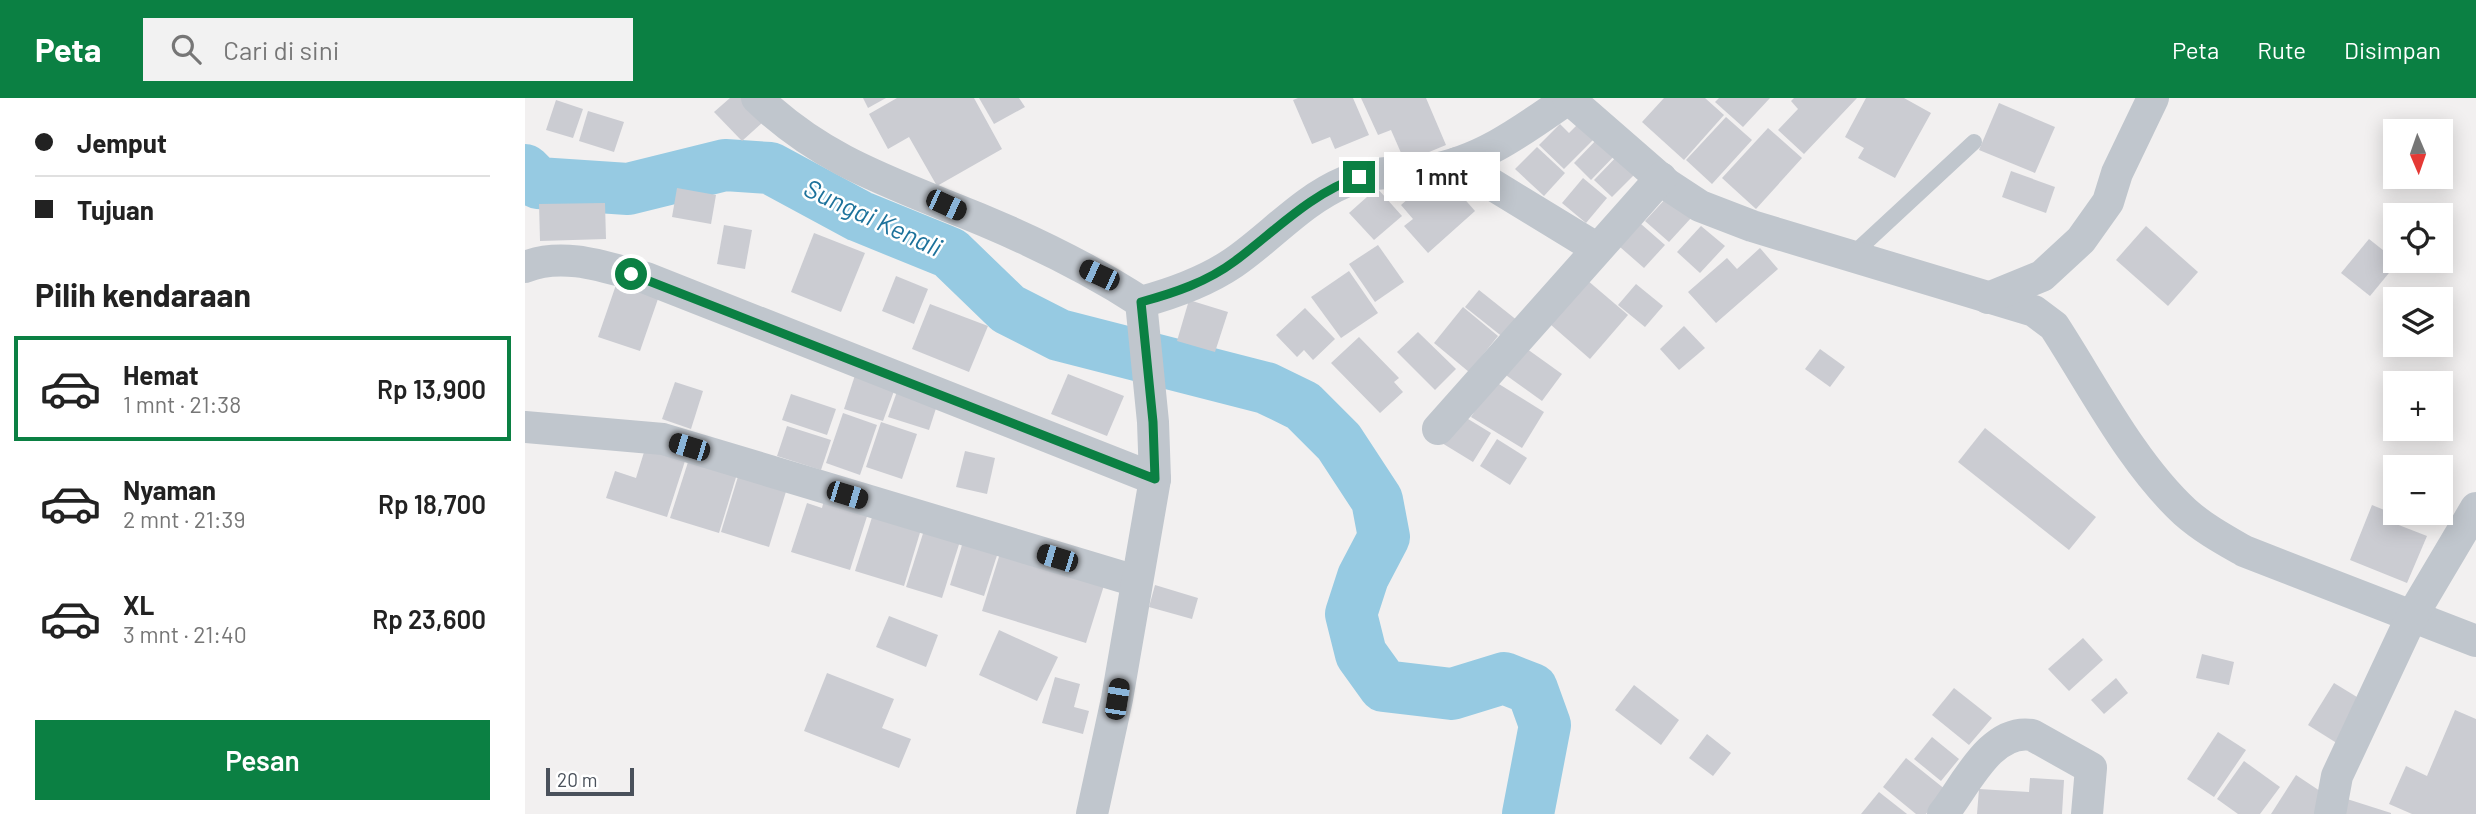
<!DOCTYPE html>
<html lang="id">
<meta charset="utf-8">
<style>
body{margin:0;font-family:Barlow,sans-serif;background:#f2f2f2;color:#222;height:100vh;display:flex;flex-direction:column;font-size:26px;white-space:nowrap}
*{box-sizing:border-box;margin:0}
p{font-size:23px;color:#767676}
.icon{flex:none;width:38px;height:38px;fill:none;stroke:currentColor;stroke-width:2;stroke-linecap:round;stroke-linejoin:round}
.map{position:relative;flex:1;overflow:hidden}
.side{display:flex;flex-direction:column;background:#fff;width:525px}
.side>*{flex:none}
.banner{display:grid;align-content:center;height:154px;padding:0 35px;background:#fff}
.needle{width:46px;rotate:178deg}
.fabs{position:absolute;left:1858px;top:21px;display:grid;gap:14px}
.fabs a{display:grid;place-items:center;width:70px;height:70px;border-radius:0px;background:#fff;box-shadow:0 4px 18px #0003;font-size:35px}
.scale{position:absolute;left:21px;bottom:18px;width:88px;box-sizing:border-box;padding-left:7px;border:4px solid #4a515b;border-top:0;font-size:19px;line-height:24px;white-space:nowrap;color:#4a515b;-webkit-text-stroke:5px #fff;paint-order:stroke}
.end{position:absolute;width:32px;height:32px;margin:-16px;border:9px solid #0b8043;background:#fff;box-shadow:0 0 0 4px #fff}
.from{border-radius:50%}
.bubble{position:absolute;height:49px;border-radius:0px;background:#fff;box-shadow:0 4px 18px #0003;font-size:23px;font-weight:600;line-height:49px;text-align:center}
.car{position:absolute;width:21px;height:42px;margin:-21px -10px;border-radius:9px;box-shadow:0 0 5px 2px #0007;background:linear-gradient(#222 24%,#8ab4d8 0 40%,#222 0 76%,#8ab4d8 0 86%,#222 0)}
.banner b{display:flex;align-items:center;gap:24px;height:66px;font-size:26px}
.banner b+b{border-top:2px solid #e0e0e0}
.banner i{width:18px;height:18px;background:#222}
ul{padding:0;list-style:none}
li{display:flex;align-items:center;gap:21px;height:105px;margin:0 14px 10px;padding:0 21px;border:4px solid transparent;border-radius:0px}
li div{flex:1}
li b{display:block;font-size:26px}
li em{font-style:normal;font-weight:600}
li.current{border-color:#0b8043}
li>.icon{width:63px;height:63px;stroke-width:1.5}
h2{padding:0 35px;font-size:32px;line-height:84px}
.cta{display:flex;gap:14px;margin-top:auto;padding:14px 35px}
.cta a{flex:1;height:80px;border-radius:0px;background:#0b8043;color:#fff;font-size:28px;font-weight:600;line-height:80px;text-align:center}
header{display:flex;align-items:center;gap:42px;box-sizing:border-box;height:98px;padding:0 35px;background:#0b8043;color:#fff}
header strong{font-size:33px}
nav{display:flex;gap:38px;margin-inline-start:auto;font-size:24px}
.search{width:490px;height:63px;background:#f2f2f2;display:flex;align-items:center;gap:18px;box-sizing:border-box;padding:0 24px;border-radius:0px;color:#767676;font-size:26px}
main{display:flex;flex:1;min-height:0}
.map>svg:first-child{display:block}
</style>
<header>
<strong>Peta</strong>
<div class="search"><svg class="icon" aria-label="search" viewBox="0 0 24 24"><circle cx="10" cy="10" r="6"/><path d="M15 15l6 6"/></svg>Cari di sini</div>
<nav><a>Peta</a><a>Rute</a><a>Disimpan</a></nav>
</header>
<main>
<section class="side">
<div class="banner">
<b><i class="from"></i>Jemput</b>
<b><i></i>Tujuan</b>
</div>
<h2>Pilih kendaraan</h2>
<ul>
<li class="current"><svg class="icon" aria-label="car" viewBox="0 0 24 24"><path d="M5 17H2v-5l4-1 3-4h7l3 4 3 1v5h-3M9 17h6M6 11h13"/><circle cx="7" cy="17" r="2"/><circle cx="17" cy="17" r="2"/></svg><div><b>Hemat</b><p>1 mnt · 21:38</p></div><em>Rp 13,900</em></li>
<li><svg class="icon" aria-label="car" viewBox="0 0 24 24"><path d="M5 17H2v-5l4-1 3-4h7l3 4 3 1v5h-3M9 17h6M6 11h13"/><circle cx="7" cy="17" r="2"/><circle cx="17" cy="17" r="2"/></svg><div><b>Nyaman</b><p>2 mnt · 21:39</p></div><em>Rp 18,700</em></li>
<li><svg class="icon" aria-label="car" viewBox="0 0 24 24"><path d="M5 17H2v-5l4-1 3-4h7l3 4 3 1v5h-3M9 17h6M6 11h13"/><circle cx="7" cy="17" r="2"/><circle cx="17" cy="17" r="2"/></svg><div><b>XL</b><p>3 mnt · 21:40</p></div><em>Rp 23,600</em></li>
</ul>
<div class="cta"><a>Pesan</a></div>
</section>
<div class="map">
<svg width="1951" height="716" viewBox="0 0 1951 716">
<rect width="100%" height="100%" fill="#f2f0f0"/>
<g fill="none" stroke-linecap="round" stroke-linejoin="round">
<path stroke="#96cae2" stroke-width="52" d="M0 72 13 85 103 91 200 67 245 70 334 118 425 155 483 211 534 237 741 290 778 308 814 344 852 402 859 439 838 479 826 516 836 556 859 588 927 596 979 580 1007 591 1020 627 1003 716"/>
</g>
<g fill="#cbccd2">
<path d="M205 0H216L238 24 217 43 189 14Z"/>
<path d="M338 0H361L343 10Z"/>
<path d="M372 0H449L477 51 412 88 384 39 363 51 344 16Z"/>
<path d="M454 0H494L500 9 469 26Z"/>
<path d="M773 0H828L844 37 810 51 805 39 787 46 768 2Z"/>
<path d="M836 0H901L921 47 880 64 866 32 853 37Z"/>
<path d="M1139 0H1180L1199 17 1159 62 1117 24Z"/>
<path d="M1194 0H1245L1218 29 1190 4Z"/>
<path d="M1269 0H1332L1279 56 1253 32 1273 11 1266 3Z"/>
<path d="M1341 0H1379L1406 15 1370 80 1333 60 1339 50 1320 39Z"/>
<path d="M31 2 58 11 48 40 21 32Z"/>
<path d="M1474 5 1530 29 1510 75 1454 52Z"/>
<path d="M63 13 99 24 89 54 54 43Z"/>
<path d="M1201 19 1227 42 1187 86 1161 62Z"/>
<path d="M1058 21 1074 36 1039 71 1014 47 1035 26 1044 35Z"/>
<path d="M1243 30 1277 60 1231 111 1197 80Z"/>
<path d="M1077 36 1094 53 1066 82 1049 65Z"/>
<path d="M1012 49 1040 75 1019 98 990 71Z"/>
<path d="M1098 52 1116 70 1087 99 1069 82Z"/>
<path d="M915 73 950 113 903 155 879 128 888 121 876 107Z"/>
<path d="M1486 73 1530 89 1521 115 1477 99Z"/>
<path d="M1058 80 1082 100 1061 125 1037 105Z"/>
<path d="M152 90 191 97 186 126 147 119Z"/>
<path d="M852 90 877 118 849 142 824 115Z"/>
<path d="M1143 98 1166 120 1144 144 1120 123Z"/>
<path d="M80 105 81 141 15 143 14 106Z"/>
<path d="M1116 126 1140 147 1119 170 1095 149Z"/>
<path d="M199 127 227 132 220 171 192 166Z"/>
<path d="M1176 128 1200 148 1175 175 1152 154Z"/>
<path d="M1621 128 1673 174 1643 208 1591 162Z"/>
<path d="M289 135 340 155 316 214 266 194Z"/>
<path d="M1844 141 1873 164 1845 198 1816 175Z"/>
<path d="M853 147 879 184 850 204 824 166Z"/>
<path d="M1235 150 1253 171 1191 225 1163 194 1202 160 1212 171Z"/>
<path d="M824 173 853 215 816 240 786 199Z"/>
<path d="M371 178 403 191 389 226 357 213Z"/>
<path d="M1062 182 1103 217 1065 261 1025 226Z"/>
<path d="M92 184 134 198 115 253 73 239Z"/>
<path d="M1111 186 1138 208 1120 229 1093 207Z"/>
<path d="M954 192 993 223 979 240 940 209Z"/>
<path d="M664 202 703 214 690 254 652 243Z"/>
<path d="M405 206 463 228 444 274 387 251Z"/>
<path d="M938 209 973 238 944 274 909 245Z"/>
<path d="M780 210 810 241 788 262 779 252 772 259 751 237Z"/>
<path d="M1159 228 1180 250 1154 272 1135 251Z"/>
<path d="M893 234 931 271 910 292 872 254Z"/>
<path d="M834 239 874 280 869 284 878 294 855 315 806 265Z"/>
<path d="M998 248 1037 276 1017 303 978 275Z"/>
<path d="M1295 251 1320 269 1305 289 1280 271Z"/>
<path d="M332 271 372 285 358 323 319 311Z"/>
<path d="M543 276 599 298 582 338 526 316Z"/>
<path d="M969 283 1019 314 997 350 946 319Z"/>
<path d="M150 284 178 293 166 331 137 321Z"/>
<path d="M375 285 415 298 404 332 363 319Z"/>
<path d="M266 296 311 311 302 337 257 322Z"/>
<path d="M930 313 966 335 948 364 912 342Z"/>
<path d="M318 315 352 327 335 377 301 365Z"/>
<path d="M356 324 392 336 377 381 341 369Z"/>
<path d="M262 328 306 342 296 372 252 358Z"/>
<path d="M1460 330 1571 419 1544 452 1433 364Z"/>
<path d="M972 341 1002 360 985 387 955 368Z"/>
<path d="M120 351 160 363 142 419 81 400 90 373 111 380Z"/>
<path d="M440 353 470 360 462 396 431 389Z"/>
<path d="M164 361 212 376 194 435 145 420Z"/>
<path d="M215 372 263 387 244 449 196 434Z"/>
<path d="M300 398 344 412 325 472 266 454 282 405 297 410Z"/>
<path d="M1847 407 1869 416 1866 424 1902 438 1882 485 1825 462Z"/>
<path d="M349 413 397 428 379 488 330 473Z"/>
<path d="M401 426 437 437 417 500 381 489Z"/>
<path d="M440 437 475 448 459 498 425 487Z"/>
<path d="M477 449 581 481 561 545 457 513Z"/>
<path d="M630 487 673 500 667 521 624 509Z"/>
<path d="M364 518 413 537 401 569 351 549Z"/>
<path d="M474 532 533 559 512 603 454 577Z"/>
<path d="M1558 540 1578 562 1544 593 1523 571Z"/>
<path d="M1677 556 1709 564 1704 587 1671 580Z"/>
<path d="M302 575 369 601 357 630 386 641 374 670 279 633Z"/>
<path d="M530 579 555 586 549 609 564 613 558 636 517 625Z"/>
<path d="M1591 580 1603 595 1579 616 1566 602Z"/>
<path d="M1809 585 1845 607 1818 649 1783 627Z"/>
<path d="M1109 587 1154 622 1136 647 1090 612Z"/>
<path d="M1429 590 1467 620 1444 647 1407 617Z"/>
<path d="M1930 612 1951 621V716H1887L1864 706 1881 668 1902 678Z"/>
<path d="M1693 634 1721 652 1689 699 1662 681Z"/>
<path d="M1182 636 1206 655 1188 678 1164 660Z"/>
<path d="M1407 639 1434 661 1416 683 1389 661Z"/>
<path d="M1381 660 1421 692 1401 716H1391L1358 689Z"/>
<path d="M1719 663 1755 689 1735 716H1713L1692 701Z"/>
<path d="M1771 677 1807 701 1797 716H1746Z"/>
<path d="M1505 680 1539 682 1537 716H1452L1454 691 1504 694Z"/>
<path d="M1354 694 1382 716H1336Z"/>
<path d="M1822 701 1866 715V716H1817Z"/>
</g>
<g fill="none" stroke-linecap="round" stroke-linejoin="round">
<path stroke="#c0c6cd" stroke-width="16" d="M1327 157 1449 44"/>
<g stroke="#c0c6cd" stroke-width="32">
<path d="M232 0C289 55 348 78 420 107 487 133 556 165 616 204 649 195 680 184 708 165 746 139 777 102 820 84 847 72 875 76 903 72 956 64 1001 30 1044 0"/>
<path d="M1043 0 1143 87 1175 108 1227 128 1509 213 1529 228C1568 288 1607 365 1660 414 1678 430 1698 441 1719 453L1951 543"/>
<path d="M932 65 1071 150"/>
<path d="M0 169C39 153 83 170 121 180L630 381"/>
<path d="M1463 200 1517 178 1556 142 1583 104 1592 75 1628 0"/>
<path d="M0 329 138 341 611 483"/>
<path d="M913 331 1136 80"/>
<path d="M567 716 592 601 630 381 628 324 616 204"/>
<path d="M1418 716C1440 689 1465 630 1507 637L1566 670 1562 716"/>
<path d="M1805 716 1812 678 1887 518 1951 410"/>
</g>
</g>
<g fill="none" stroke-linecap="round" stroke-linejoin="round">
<path stroke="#0b8043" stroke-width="9" d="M106 176 630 381 628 324 616 204C649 195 682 184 710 163 750 133 786 95 834 79"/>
</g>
<g text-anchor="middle" stroke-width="5" stroke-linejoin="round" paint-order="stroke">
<g font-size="26" font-style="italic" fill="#1d729b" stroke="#fff">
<text transform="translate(348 120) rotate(25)" y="9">Sungai Kenali</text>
</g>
</g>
</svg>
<div class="fabs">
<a><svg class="needle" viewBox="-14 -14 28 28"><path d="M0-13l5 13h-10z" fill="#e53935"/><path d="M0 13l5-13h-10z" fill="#767676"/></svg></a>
<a><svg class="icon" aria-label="locate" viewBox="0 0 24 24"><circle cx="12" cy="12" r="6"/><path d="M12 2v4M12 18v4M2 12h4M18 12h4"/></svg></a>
<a><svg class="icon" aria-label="layers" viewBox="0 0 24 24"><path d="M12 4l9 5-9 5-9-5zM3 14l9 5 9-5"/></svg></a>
<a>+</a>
<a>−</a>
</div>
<div class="scale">20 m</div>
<i class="end from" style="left:106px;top:176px"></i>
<i class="end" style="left:834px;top:79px"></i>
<div class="bubble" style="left:859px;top:54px;width:116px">1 mnt</div>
<i class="car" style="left:421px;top:107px;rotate:115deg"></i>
<i class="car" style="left:574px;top:177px;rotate:295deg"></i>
<i class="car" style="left:164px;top:349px;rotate:287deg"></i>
<i class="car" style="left:322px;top:397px;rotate:107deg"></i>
<i class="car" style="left:532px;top:460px;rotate:287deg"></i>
<i class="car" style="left:592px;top:601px;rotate:9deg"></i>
</div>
</main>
